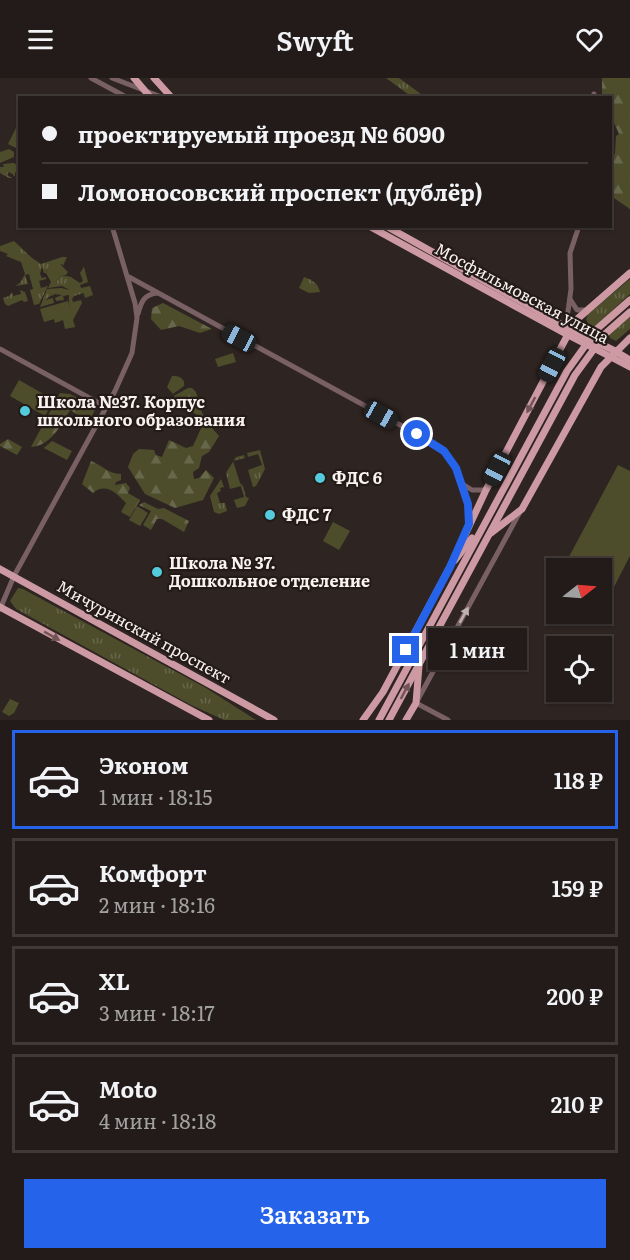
<!DOCTYPE html>
<html lang="ru">
<meta charset="utf-8">
<style>
body{margin:0;font-family:Literata,serif;background:#2a2422;color:#f1f3f6;height:100vh;display:flex;flex-direction:column;font-size:22px;white-space:nowrap}
*{box-sizing:border-box;margin:0}
p{font-size:20px;color:#a2a1a2}
.icon{flex:none;width:33px;height:33px;fill:none;stroke:currentColor;stroke-width:2;stroke-linecap:round;stroke-linejoin:round}
.map{position:relative;height:642px;overflow:hidden}
.drawer{display:flex;flex-direction:column;background:#221b19;flex:1}
.drawer>*{flex:none}
.hud{position:absolute;left:18px;top:18px;width:594px;height:132px;border-radius:0px;box-shadow:0 2px 4px #0004,0 0 0 2px #3f3938;display:grid;align-content:center;height:132px;padding:0 24px;background:#221b19}
.needle{width:39px;rotate:73deg}
.buttons{position:absolute;left:546px;top:480px;display:grid;gap:12px}
.buttons a{display:grid;place-items:center;width:66px;height:66px;border-radius:0px;background:#221b19;box-shadow:0 2px 4px #0004,0 0 0 2px #3f3938;font-size:30px}
.end{position:absolute;width:27px;height:27px;margin:-14px;border:8px solid #2563eb;background:#fff;box-shadow:0 0 0 3px #fff}
.from{border-radius:50%}
.bubble{position:absolute;height:42px;border-radius:0px;background:#221b19;box-shadow:0 2px 4px #0004,0 0 0 2px #3f3938;font-size:20px;font-weight:600;line-height:42px;text-align:center}
.car{position:absolute;width:18px;height:36px;margin:-18px -9px;border-radius:8px;box-shadow:0 0 4px 2px #0007;background:linear-gradient(#222 24%,#8ab4d8 0 40%,#222 0 76%,#8ab4d8 0 86%,#222 0)}
.hud b{display:flex;align-items:center;gap:21px;height:57px;font-size:22px}
.hud b+b{border-top:2px solid #3f3938}
.hud i{width:15px;height:15px;background:#f1f3f6}
ul{padding:10px 0 0;list-style:none}
li{display:flex;align-items:center;gap:18px;height:99px;margin:0 12px 9px;padding:0 12px;border:3px solid #3f3938;border-radius:0px}
li div{flex:1}
li b{display:block;font-size:22px}
li em{font-style:normal;font-weight:600}
li.current{border-color:#2563eb}
li>.icon{width:54px;height:54px;stroke-width:1.5}
.action{display:flex;gap:12px;margin-top:auto;padding:12px 24px}
.action a{flex:1;height:69px;border-radius:0px;background:#2563eb;color:#fff;font-size:24px;font-weight:600;line-height:69px;text-align:center}
header{display:flex;justify-content:space-between;align-items:center;height:78px;padding:0 24px;background:#221b19;font-size:27px;font-weight:600}
.map>svg:first-child{display:block}
</style>
<header><svg class="icon" aria-label="menu" viewBox="0 0 24 24"><path d="M4 6h16M4 12h16M4 18h16"/></svg>Swyft<svg class="icon" aria-label="heart" viewBox="0 0 24 24"><path d="M12 20l-8-8c-3-5 5-10 8-4 3-6 11-1 8 4z"/></svg></header>
<div class="map">
<svg width="630" height="642" viewBox="0 0 630 642">
<defs>
<pattern id="grass-tufts" width="24" height="20" patternUnits="userSpaceOnUse" patternTransform="scale(1.5)"><rect width="24" height="20" fill="#4d4d2c"/><path d="M3 7l-1-3M5 7V3M7 7l1-3M15 17l-1-3M17 17v-4M19 17l1-3" fill="none" stroke="#67674b"/></pattern>
<pattern id="forest-firs" width="22" height="20" patternUnits="userSpaceOnUse" patternTransform="scale(1.5)"><rect width="22" height="20" fill="#4d4d2c"/><path d="M5 1l3.5 6h-7zM16 11l3.5 6h-7z" fill="#67674b"/></pattern>
</defs>
<rect width="100%" height="100%" fill="#2e2421"/>
<g fill="url(#grass-tufts)">
<path d="M386 0H399L425 19H412Z"/>
<path d="M14 85 19 89 15 95V98H13L14 97 9 94 7 97 12 100H9L0 95V89H4L3 86Z"/>
<path d="M14 163 32 180 41 186 62 179H67L63 188 62 186 47 192 46 195H44L42 188 40 196 42 200 46 199V201L39 203 41 210 48 208 39 226 34 227 30 212 33 211 29 196 25 197 28 206 15 208 20 205 25 196 21 184 6 178 8 176 0 173V168Z"/>
<path d="M84 189 88 204 80 207 81 210 90 208 93 217 85 220 84 215 74 218 72 221 73 224 81 222 82 225 73 242 75 249 65 251 63 242 55 245 54 241 69 236C71 230 68 224 69 217L63 218 64 222 56 223 55 220 62 217 54 216 53 218 52 217 45 222 53 220 54 225 40 229 47 211 61 210 70 212 62 208 48 210 51 204H56L61 197 71 199 80 205 83 203 80 195Z"/>
<path d="M304 199C312 202 318 205 320 214L309 215 299 210Z"/>
<path d="M630 201V216L593 250H590L586 241 588 236Z"/>
<path d="M20 212 25 214 28 223 24 224 22 222 8 228 5 226 3 220 9 218 12 214 13 218 21 216Z"/>
<path d="M630 239V251L616 263 610 260 609 256Z"/>
<path d="M260 372 265 391 256 408 253 409 248 392 262 387 258 376 248 379 247 375Z"/>
<path d="M244 377 245 380 233 383 240 405 243 408 246 419 249 420 245 428 237 430 234 422 244 419 241 408 230 411 226 395 236 379Z"/>
<path d="M221 401 224 409 220 410 221 413 217 415 220 425H225L227 433 219 436 214 434 210 418Z"/>
<path d="M18 510 23 511 206 610 256 642H224L191 627 16 531 10 523Z"/>
</g>
<g fill="url(#forest-firs)">
<path d="M602 0H630V131L611 118V87L615 75 616 58 619 56 611 38 610 20 602 19Z"/>
<path d="M163 225 212 251 200 255 179 248 161 252 151 241 152 230Z"/>
<path d="M188 310H192L196 314 206 348 212 350 219 358 209 374 202 378 199 390 193 394 194 401 199 400 206 392 214 400 203 422 175 430 145 416 128 389 133 376 139 371 154 372 156 377 162 379 169 362 186 370 193 368 203 346 197 337 177 324 174 318Z"/>
<path d="M60 315 70 316 96 330 88 345 76 342 78 337 70 332C61 347 51 368 31 369Z"/>
<path d="M8 361 22 369 17 377 0 368V366Z"/>
<path d="M52 363 72 373 67 382 44 370Z"/>
<path d="M91 383C102 387 108 396 121 396V402L116 404 115 407 126 405 130 410 128 415 140 422 130 439 121 434 126 425C117 416 106 404 93 415L82 406Z"/>
<path d="M144 424 158 431 164 430 189 443 184 454 162 441H157L151 452 143 447 151 433 139 427Z"/>
</g>
<g fill="#4d4d2c">
<path d="M16 50 19 52 18 71 8 66Z"/>
<path d="M9 71 14 74V79L0 85V74Z"/>
<path d="M51 184H58L68 194 66 197H61L56 204H51L46 195Z"/>
<path d="M68 223 71 232 69 237 44 244 40 231Z"/>
<path d="M233 275 236 284 218 289 215 281Z"/>
<path d="M172 298C178 297 186 301 184 308L173 316 167 309Z"/>
<path d="M19 302 54 322 45 338 10 318Z"/>
<path d="M618 387 630 393V478L602 532V490H563Z"/>
<path d="M137 428 148 435 140 448 129 442Z"/>
<path d="M333 444 350 453 339 472 323 463Z"/>
<path d="M10 621 19 625 14 635 9 638 2 634Z"/>
</g>
<g fill="none" stroke-linecap="round" stroke-linejoin="round">
<g stroke="#796065" stroke-width="5">
<path d="M91 0 128 20"/>
<path d="M112 0 164 20"/>
<path d="M594 16 595 20"/>
<path d="M129 199 435 366C460 386 468 416 469 446"/>
<path d="M570 221 577 232H586"/>
<path d="M138 236C141 224 144 216 158 215"/>
<path d="M566 248 571 211 570 175 579 148"/>
<path d="M0 271 106 329"/>
<path d="M464 407 472 412H486"/>
<path d="M0 531 14 498 115 313 132 275 137 240 135 225 112 148"/>
<path d="M448 642 416 625 521 432"/>
</g>
<g stroke="#cd9aa3" stroke-width="7">
<path d="M134 0 151 20"/>
<path d="M154 0 172 20"/>
<path d="M369 148 568 257"/>
<path d="M386 148 570 251"/>
<path d="M615 273 630 282"/>
<path d="M611 279 630 289"/>
<path d="M491 455 522 431 601 289 630 260"/>
<path d="M455 482 472 460"/>
<path d="M0 491 274 642"/>
<path d="M0 529 209 642"/>
<path d="M363 642 383 614 450 489 486 412 575 243 630 195"/>
<path d="M379 642 567 293 598 250 630 222"/>
<path d="M389 642 575 297 605 256 630 234"/>
<path d="M406 642 416 625 419 588"/>
</g>
<g stroke="#cd9aa3" stroke-width="7">
<path d="M570 251 615 273"/>
<path d="M568 257 611 279"/>
</g>
</g>
<defs><path id="oneway-solid" d="M-6-.8H1V-3.2L6.5 0L1 3.2V.8H-6Z" transform="scale(1.5)"/></defs>
<g fill="#705456">
<use href="#oneway-solid" transform="translate(531 327) rotate(118)"/>
<use href="#oneway-solid" transform="translate(52 558) rotate(29)"/>
<use href="#oneway-solid" transform="translate(405 613) rotate(-62)"/>
</g>
<use fill="#bfb0b1" href="#oneway-solid" transform="translate(464 537) rotate(-61)"/>
<g fill="none" stroke-linecap="round" stroke-linejoin="round">
<path stroke="#2563eb" stroke-width="8" d="M406 572 450 489 469 446 468 426 456 390 444 373 417 356"/>
</g>
<g fill="#54cadd" stroke="#241b17" stroke-width="2">
<circle cx="25" cy="333" r="6"/>
<circle cx="320" cy="400" r="6"/>
<circle cx="270" cy="437" r="6"/>
<circle cx="157" cy="494" r="6"/>
</g>
<g text-anchor="middle" stroke-width="4.5" stroke-linejoin="round" paint-order="stroke">
<g font-size="16" fill="#f9f2f0" stroke="#241b17">
<text transform="translate(522 215) rotate(28)" y="6">Мосфильмовская улица</text>
<text transform="translate(144 554) rotate(29)" y="6">Мичуринский проспект</text>
</g>
<g font-size="16" font-weight="bold" fill="#f9f2f0" stroke="#241b17" text-anchor="start">
<text x="37" y="330">Школа №37. Корпус<tspan x="37" dy="18">школьного образования</tspan></text>
<text x="332" y="406">ФДС 6</text>
<text x="282" y="443">ФДС 7</text>
<text x="169" y="491">Школа № 37.<tspan x="169" dy="18">Дошкольное отделение</tspan></text>
</g>
</g>
</svg>
<div class="buttons">
<a><svg class="needle" viewBox="-14 -14 28 28"><path d="M0-13l5 13h-10z" fill="#e53935"/><path d="M0 13l5-13h-10z" fill="#a2a1a2"/></svg></a>
<a><svg class="icon" aria-label="locate" viewBox="0 0 24 24"><circle cx="12" cy="12" r="6"/><path d="M12 2v4M12 18v4M2 12h4M18 12h4"/></svg></a>
</div>
<i class="end from" style="left:417px;top:356px"></i>
<i class="end" style="left:406px;top:572px"></i>
<div class="bubble" style="left:428px;top:550px;width:99px">1 мин</div>
<i class="car" style="left:239px;top:260px;rotate:298deg"></i>
<i class="car" style="left:552px;top:287px;rotate:208deg"></i>
<i class="car" style="left:381px;top:337px;rotate:119deg"></i>
<i class="car" style="left:497px;top:391px;rotate:208deg"></i>
<div class="hud">
<b><i class="from"></i>проектируемый проезд № 6090</b>
<b><i></i>Ломоносовский проспект (дублёр)</b>
</div>
</div>
<section class="drawer">
<ul>
<li class="current"><svg class="icon" aria-label="car" viewBox="0 0 24 24"><path d="M5 17H2v-5l4-1 3-4h7l3 4 3 1v5h-3M9 17h6M6 11h13"/><circle cx="7" cy="17" r="2"/><circle cx="17" cy="17" r="2"/></svg><div><b>Эконом</b><p>1 мин · 18:15</p></div><em>118 ₽</em></li>
<li><svg class="icon" aria-label="car" viewBox="0 0 24 24"><path d="M5 17H2v-5l4-1 3-4h7l3 4 3 1v5h-3M9 17h6M6 11h13"/><circle cx="7" cy="17" r="2"/><circle cx="17" cy="17" r="2"/></svg><div><b>Комфорт</b><p>2 мин · 18:16</p></div><em>159 ₽</em></li>
<li><svg class="icon" aria-label="car" viewBox="0 0 24 24"><path d="M5 17H2v-5l4-1 3-4h7l3 4 3 1v5h-3M9 17h6M6 11h13"/><circle cx="7" cy="17" r="2"/><circle cx="17" cy="17" r="2"/></svg><div><b>XL</b><p>3 мин · 18:17</p></div><em>200 ₽</em></li>
<li><svg class="icon" aria-label="car" viewBox="0 0 24 24"><path d="M5 17H2v-5l4-1 3-4h7l3 4 3 1v5h-3M9 17h6M6 11h13"/><circle cx="7" cy="17" r="2"/><circle cx="17" cy="17" r="2"/></svg><div><b>Moto</b><p>4 мин · 18:18</p></div><em>210 ₽</em></li>
</ul>
<div class="action"><a>Заказать</a></div>
</section>
